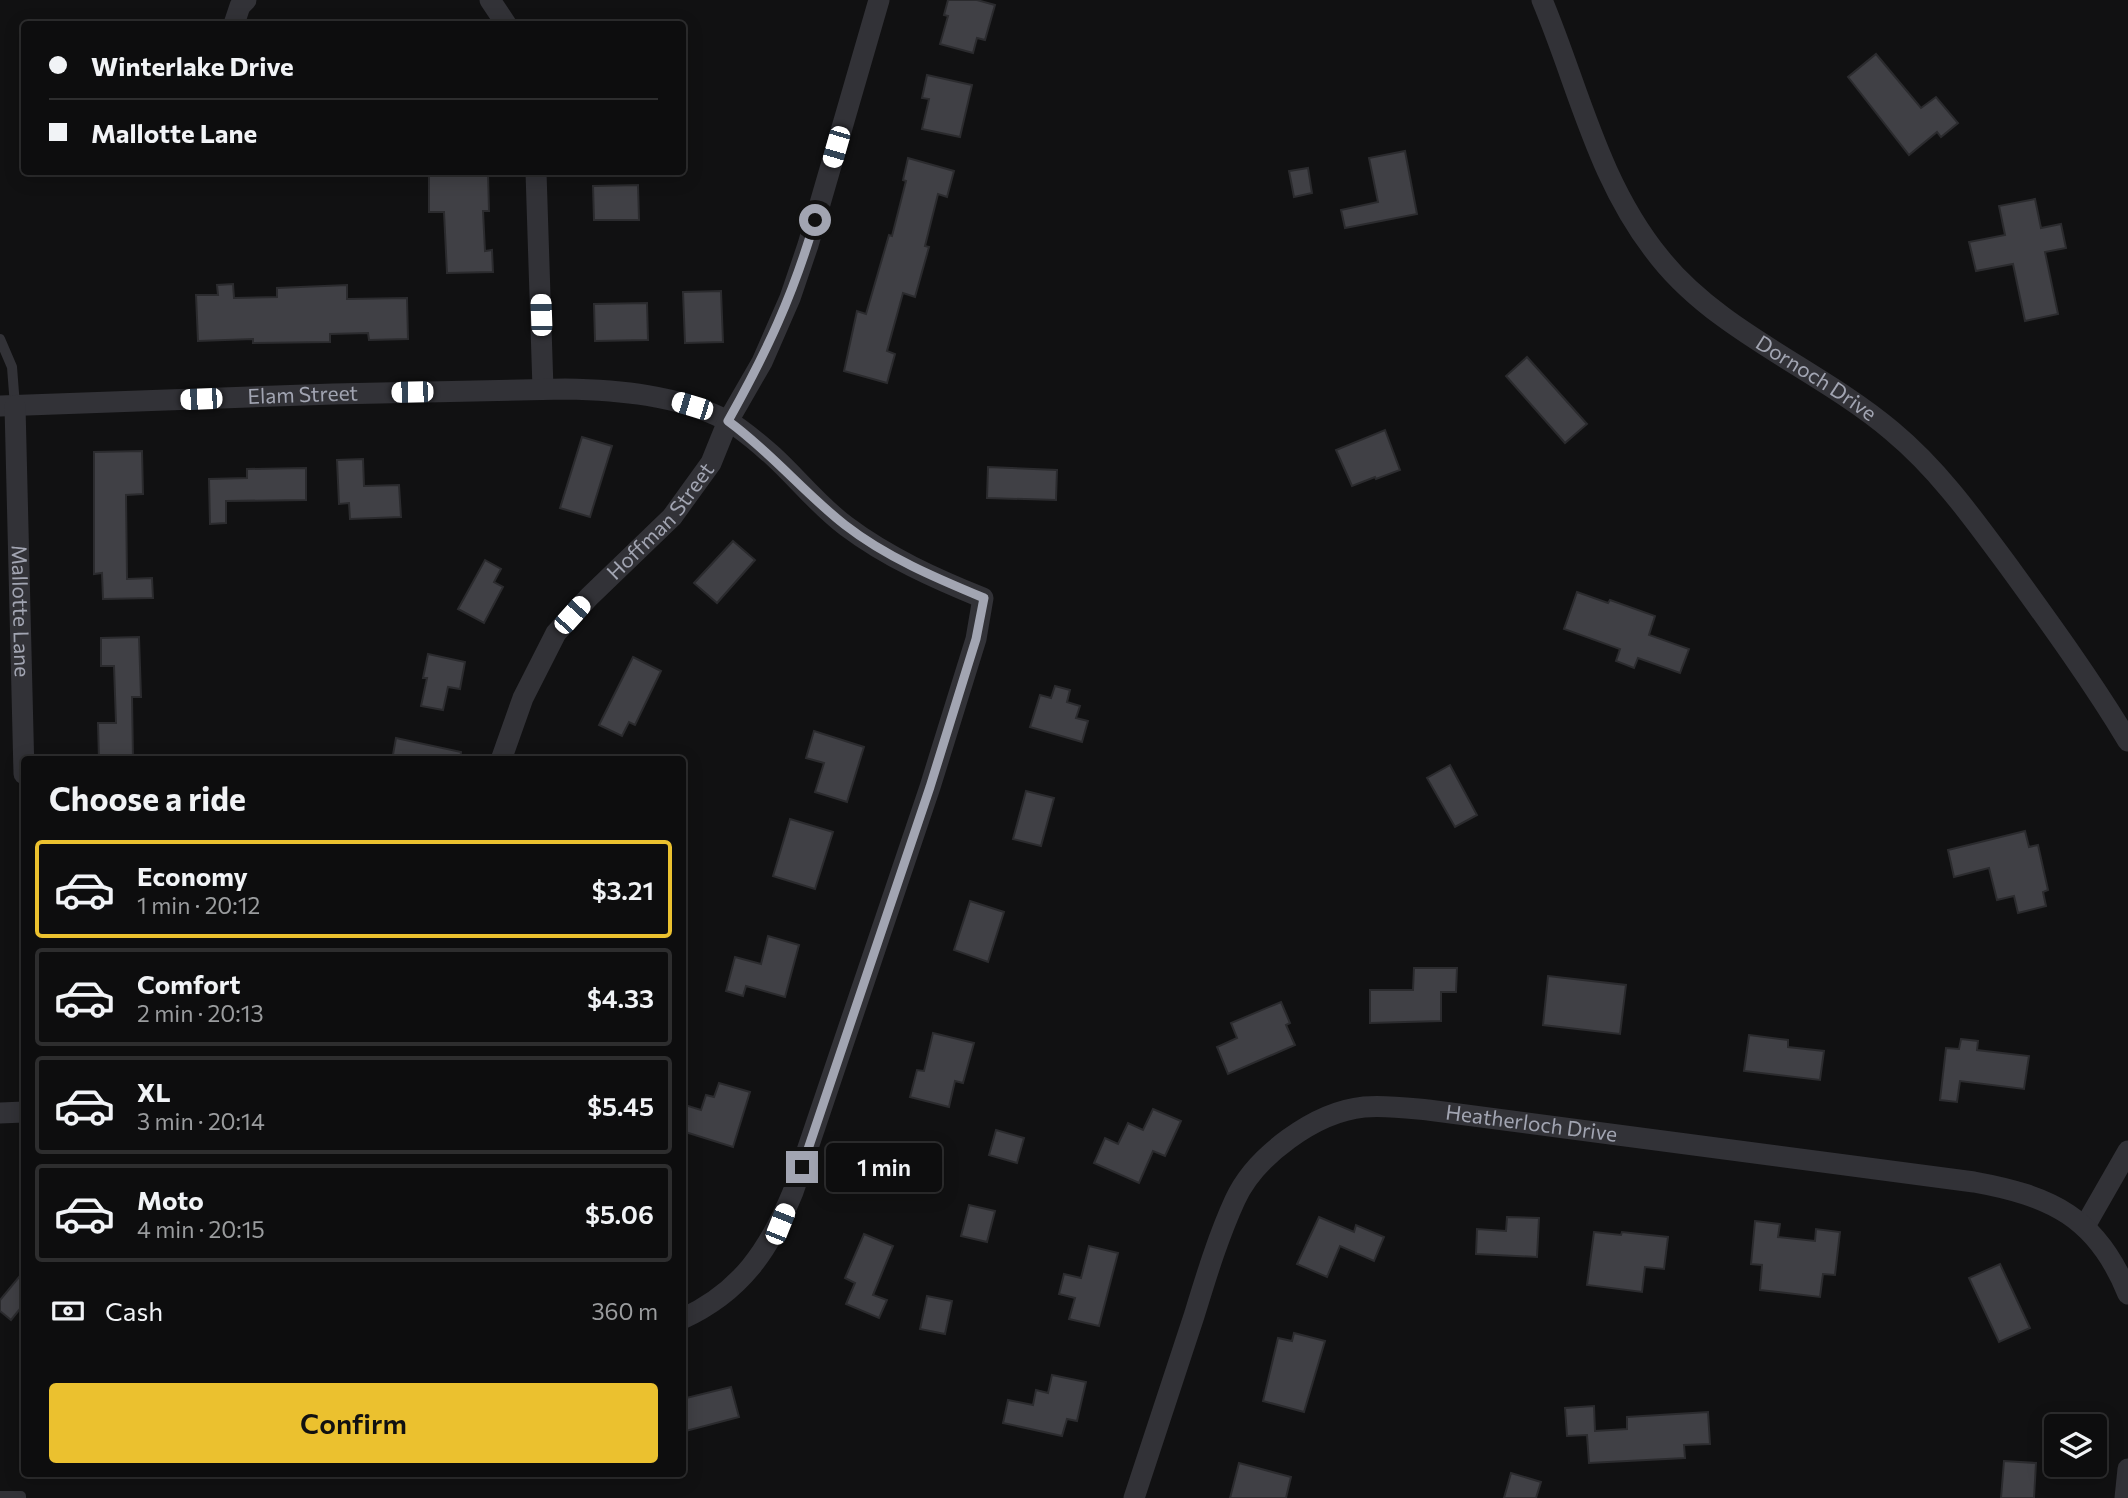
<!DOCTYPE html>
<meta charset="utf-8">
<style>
body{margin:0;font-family:Commissioner,sans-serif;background:#1b1b1c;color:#f1f3f6;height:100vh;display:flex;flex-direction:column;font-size:26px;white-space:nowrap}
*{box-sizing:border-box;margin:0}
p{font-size:23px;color:#9a9c9e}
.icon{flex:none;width:38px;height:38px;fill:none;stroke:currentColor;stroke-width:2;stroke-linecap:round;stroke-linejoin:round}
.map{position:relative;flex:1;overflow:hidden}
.side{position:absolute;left:21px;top:756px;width:665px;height:721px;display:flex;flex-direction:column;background:#0d0d0e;border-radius:7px;box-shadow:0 4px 18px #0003,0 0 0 2px #2d2d2e}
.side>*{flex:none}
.banner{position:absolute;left:21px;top:21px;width:665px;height:154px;border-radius:7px;box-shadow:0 4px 18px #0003,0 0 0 2px #2d2d2e;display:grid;align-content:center;height:154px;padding:0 28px;background:#0d0d0e}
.buttons{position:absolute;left:2044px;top:1414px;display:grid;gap:14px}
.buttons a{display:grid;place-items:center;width:63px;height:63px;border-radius:7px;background:#0d0d0e;box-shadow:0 4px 18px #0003,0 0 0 2px #2d2d2e;font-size:35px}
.end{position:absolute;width:32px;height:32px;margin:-16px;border:9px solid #a2a5b2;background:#111;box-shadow:0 0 0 4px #111}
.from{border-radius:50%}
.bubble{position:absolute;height:49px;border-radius:7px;background:#0d0d0e;box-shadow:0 4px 18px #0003,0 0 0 2px #2d2d2e;font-size:23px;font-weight:600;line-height:49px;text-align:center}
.car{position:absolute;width:21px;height:42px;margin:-21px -10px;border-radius:9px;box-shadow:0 0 5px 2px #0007;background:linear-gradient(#fff 24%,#345 0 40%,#fff 0 76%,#345 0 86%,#fff 0)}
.banner b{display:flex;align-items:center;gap:24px;height:66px;font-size:26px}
.banner b+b{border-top:2px solid #2d2d2e}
.banner i{width:18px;height:18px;background:#f1f3f6}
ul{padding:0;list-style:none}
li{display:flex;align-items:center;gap:21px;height:98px;margin:0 14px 10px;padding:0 14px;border:4px solid #2d2d2e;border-radius:7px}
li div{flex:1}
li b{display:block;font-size:26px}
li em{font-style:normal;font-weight:600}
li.current{border-color:#ebc12f}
li>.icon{width:63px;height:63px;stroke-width:1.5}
h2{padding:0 28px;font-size:32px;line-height:84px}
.pay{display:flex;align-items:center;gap:18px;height:77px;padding:0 28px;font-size:26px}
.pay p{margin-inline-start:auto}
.action{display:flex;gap:14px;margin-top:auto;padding:14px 28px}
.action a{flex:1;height:80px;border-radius:7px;background:#ebc12f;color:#111;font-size:28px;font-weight:600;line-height:80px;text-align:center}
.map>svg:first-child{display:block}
</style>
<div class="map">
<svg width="2128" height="1498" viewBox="0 0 2128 1498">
<rect width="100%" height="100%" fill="#111112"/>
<g fill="#404045" stroke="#2b2b2e" stroke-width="2">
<path d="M948 0H977L995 5 985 40 977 38 973 53 940 44 948 16 944 15Z"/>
<path d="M1876 54 1921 108 1936 97 1958 123 1941 137 1937 132 1909 155 1848 77Z"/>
<path d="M927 75 972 85 960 137 922 129 929 99 922 98Z"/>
<path d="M1405 151 1417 214 1345 228 1341 210 1378 202 1369 158Z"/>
<path d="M908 158 954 171 947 197 938 194 925 246 929 247 915 297 903 293 887 351 895 354 887 383 844 371 857 311 866 314 889 235 892 236 906 181 903 180Z"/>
<path d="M1308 168 1312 193 1294 197 1289 171Z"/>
<path d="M488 173 489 211H483L485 251 492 250 493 272 447 273 444 212H429V175Z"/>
<path d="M638 185 639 220H594L593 186Z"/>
<path d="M2035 199 2041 228 2061 224 2066 248 2045 252 2058 314 2025 321 2013 264 1976 271 1969 242 2005 235 1999 206Z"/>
<path d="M233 284 234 298 277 297V288L347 285V299L407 298 408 339 369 340 368 333 330 334V342L253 343V339L198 341 196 295H218L217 285Z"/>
<path d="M721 291 723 342 685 343 683 292Z"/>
<path d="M647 303 648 340 595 341 594 304Z"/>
<path d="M1527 357 1587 424 1565 443 1506 376Z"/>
<path d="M1385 430 1400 470 1376 479 1375 477 1352 486 1336 450Z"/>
<path d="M582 437 612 446 590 517 560 508Z"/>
<path d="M142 451 143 494 126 495 127 579 152 578 153 598 103 599 102 573 94 574V452Z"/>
<path d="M363 459 364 486 399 485 401 517 350 519 349 503 339 504 337 460Z"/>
<path d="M988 467 1057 470 1056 500 987 498Z"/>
<path d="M306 468V500L226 501V523L210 524 209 479 247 478V469Z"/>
<path d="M733 541 755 560 717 603 694 583Z"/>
<path d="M485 560 501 569 494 582 503 587 484 623 458 609Z"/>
<path d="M1577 592 1608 603 1610 600 1655 616 1649 635 1689 649 1680 673 1638 658 1634 668 1616 661 1620 649 1564 629Z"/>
<path d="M139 637 141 697H132L133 760H99L98 723H116L114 666H101V638Z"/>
<path d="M428 654 465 662 460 689 448 687 443 710 421 706 427 678H423Z"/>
<path d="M633 657 661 671 635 725 629 722 622 736 599 725Z"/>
<path d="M1055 686 1070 690 1067 702 1080 706 1076 718 1088 721 1082 742 1030 727 1040 695 1051 698Z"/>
<path d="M814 731 864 747 847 802 815 792 824 763 806 758Z"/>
<path d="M396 738 461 752 460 760H392Z"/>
<path d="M1450 765 1477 815 1455 827 1427 778Z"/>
<path d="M1026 791 1054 798 1041 846 1013 839Z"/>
<path d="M790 819 833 832 815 889 773 876Z"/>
<path d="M2025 831 2029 847 2038 845 2048 890 2043 892 2046 906 2018 913 2014 896 1997 900 1989 868 1954 877 1948 850Z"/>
<path d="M970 901 1004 912 988 962 954 950Z"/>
<path d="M768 936 799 945 785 997 746 986 743 996 726 991 735 957 761 964Z"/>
<path d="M1414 968H1457L1456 992H1441V1021L1370 1023V990H1413Z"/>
<path d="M1548 976 1626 985 1620 1034 1543 1025Z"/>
<path d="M1281 1002 1290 1023 1286 1025 1295 1045 1228 1074 1217 1047 1237 1038 1231 1023Z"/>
<path d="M933 1033 974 1043 963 1083 955 1081 949 1107 910 1097 917 1070 924 1071Z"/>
<path d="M1749 1035 1788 1040V1047L1824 1051 1820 1080 1744 1071Z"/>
<path d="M1961 1039 1978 1041 1977 1050 2029 1056 2024 1089 1960 1081 1957 1102 1940 1100 1946 1048 1959 1049Z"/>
<path d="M719 1083 750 1092 733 1147 682 1131V1104L701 1110 706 1095 714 1097Z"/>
<path d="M1153 1109 1181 1121 1165 1156 1153 1151 1139 1183 1094 1163 1105 1138 1118 1144 1128 1123 1143 1130Z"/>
<path d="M996 1130 1024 1138 1017 1163 989 1155Z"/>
<path d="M969 1205 995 1211 987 1242 961 1236Z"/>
<path d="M1319 1217 1354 1232 1356 1225 1384 1237 1374 1261 1340 1246 1327 1277 1297 1264Z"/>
<path d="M1507 1217 1539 1218 1537 1257 1476 1254 1477 1229 1506 1231Z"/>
<path d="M1755 1221 1780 1224 1778 1237 1815 1241 1816 1229 1840 1232 1835 1275 1823 1274 1820 1297 1760 1290 1762 1265 1751 1264Z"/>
<path d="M1594 1232 1621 1235 1622 1232 1668 1237 1664 1269 1645 1267 1642 1292 1587 1285Z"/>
<path d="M864 1234 893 1246 873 1295 887 1300 879 1318 846 1304 855 1283 845 1278Z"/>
<path d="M1089 1246 1118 1253 1099 1326 1069 1319 1075 1298 1059 1294 1064 1274 1081 1278Z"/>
<path d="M2000 1264 2030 1328 1999 1342 1969 1278Z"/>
<path d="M24 1271V1304L11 1320 0 1311V1300Z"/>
<path d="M927 1296 952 1301 945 1334 920 1329Z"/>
<path d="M1294 1333 1325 1341 1304 1412 1263 1401 1278 1338 1292 1341Z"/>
<path d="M1052 1375 1086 1382 1077 1421 1067 1419 1062 1436 1003 1423 1008 1400 1033 1405 1036 1390 1048 1393Z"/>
<path d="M731 1387 739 1417 682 1432V1399Z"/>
<path d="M1594 1406 1595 1431 1627 1429V1417L1708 1412 1710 1444 1684 1445 1685 1458 1589 1463 1587 1435 1567 1436 1565 1408Z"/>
<path d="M2004 1461 2036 1463 2034 1498H2001Z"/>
<path d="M1239 1463 1291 1477 1286 1498H1230Z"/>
<path d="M1511 1473 1541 1482 1536 1498H1504Z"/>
</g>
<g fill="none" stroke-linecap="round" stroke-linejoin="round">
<g stroke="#323237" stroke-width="10">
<path d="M0 339 12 367 15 406"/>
<path d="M0 1496H21V1498"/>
</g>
<g stroke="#323237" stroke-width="21">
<path d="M490 0 506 24"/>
<path id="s1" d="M1542 0C1579 88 1598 182 1660 258 1719 332 1820 370 1892 431 1940 471 1975 521 2012 571 2052 626 2093 683 2128 741"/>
<path d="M234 24 240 6 246 0"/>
<path d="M536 172 543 389"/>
<path id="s2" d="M0 406 333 394 565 389C619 390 677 395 726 420 743 429 759 444 773 456 798 479 819 506 846 526 887 557 936 579 983 598L976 639 930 787 793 1192C769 1250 741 1292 682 1319"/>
<path id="s3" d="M15 406 24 774"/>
<path id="s4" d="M501 760 523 698 556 633 589 597 672 517 711 463 728 421 762 362 790 298 808 245 879 0"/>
<path d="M0 1113 24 1112"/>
<path d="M2085 1226 2128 1151"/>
<path id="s5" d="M1134 1498C1154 1437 1174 1376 1194 1316 1206 1277 1218 1237 1235 1200 1255 1156 1315 1112 1364 1107 1385 1105 1407 1108 1428 1110L1974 1182C2051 1196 2097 1217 2128 1294"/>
<path d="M2125 1498 2128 1469"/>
</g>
</g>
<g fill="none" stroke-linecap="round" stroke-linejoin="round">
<path stroke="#a2a5b2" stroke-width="9" d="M802 1167 930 787 976 639 984 598C936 578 886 557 845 525 804 493 771 452 728 421 766 353 793 296 815 220"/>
</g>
<g text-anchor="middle" stroke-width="7" stroke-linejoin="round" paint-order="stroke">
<g font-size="21" fill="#a2a5b2" stroke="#0c0c0d">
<text dy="7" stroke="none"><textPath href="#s1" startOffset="483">Dornoch Drive</textPath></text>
<text dy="7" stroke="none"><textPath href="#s2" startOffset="303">Elam Street</textPath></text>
<text dy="7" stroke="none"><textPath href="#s4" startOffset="292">Hoffman Street</textPath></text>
<text dy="7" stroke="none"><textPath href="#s3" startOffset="205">Mallotte Lane</textPath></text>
<text dy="7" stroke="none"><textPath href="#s5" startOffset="648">Heatherloch Drive</textPath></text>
</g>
</g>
</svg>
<div class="buttons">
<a><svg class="icon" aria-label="layers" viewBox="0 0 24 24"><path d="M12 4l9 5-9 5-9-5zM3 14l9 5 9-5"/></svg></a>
</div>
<i class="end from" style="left:815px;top:220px"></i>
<i class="end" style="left:802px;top:1167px"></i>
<div class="bubble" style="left:826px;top:1143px;width:116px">1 min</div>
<i class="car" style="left:836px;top:147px;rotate:196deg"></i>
<i class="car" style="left:541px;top:315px;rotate:358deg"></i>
<i class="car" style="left:412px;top:392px;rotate:269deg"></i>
<i class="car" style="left:201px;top:399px;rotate:268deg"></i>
<i class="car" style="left:692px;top:406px;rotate:287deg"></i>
<i class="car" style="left:572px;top:615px;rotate:42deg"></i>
<i class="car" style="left:780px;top:1224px;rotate:22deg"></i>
<div class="banner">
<b><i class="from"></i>Winterlake Drive</b>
<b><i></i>Mallotte Lane</b>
</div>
<section class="side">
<h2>Choose a ride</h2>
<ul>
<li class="current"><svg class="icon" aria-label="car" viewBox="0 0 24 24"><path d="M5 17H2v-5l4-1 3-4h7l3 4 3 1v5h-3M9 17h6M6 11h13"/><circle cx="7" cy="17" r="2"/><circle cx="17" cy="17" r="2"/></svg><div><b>Economy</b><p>1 min · 20:12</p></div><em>$3.21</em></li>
<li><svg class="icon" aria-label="car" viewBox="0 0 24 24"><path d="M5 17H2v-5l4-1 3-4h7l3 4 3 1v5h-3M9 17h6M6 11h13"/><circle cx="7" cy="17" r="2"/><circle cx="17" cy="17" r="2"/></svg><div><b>Comfort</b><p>2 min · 20:13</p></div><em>$4.33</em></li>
<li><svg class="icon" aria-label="car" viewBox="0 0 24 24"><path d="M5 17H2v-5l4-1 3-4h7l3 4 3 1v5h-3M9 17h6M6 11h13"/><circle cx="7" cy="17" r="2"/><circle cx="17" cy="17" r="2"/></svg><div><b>XL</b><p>3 min · 20:14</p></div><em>$5.45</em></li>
<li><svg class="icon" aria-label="car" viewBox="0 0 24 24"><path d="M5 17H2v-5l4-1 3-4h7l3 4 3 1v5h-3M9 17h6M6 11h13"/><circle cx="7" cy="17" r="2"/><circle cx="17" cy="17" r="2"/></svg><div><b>Moto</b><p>4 min · 20:15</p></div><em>$5.06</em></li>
</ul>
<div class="pay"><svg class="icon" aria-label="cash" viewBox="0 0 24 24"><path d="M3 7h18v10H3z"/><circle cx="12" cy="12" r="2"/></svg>Cash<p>360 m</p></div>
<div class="action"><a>Confirm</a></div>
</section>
</div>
